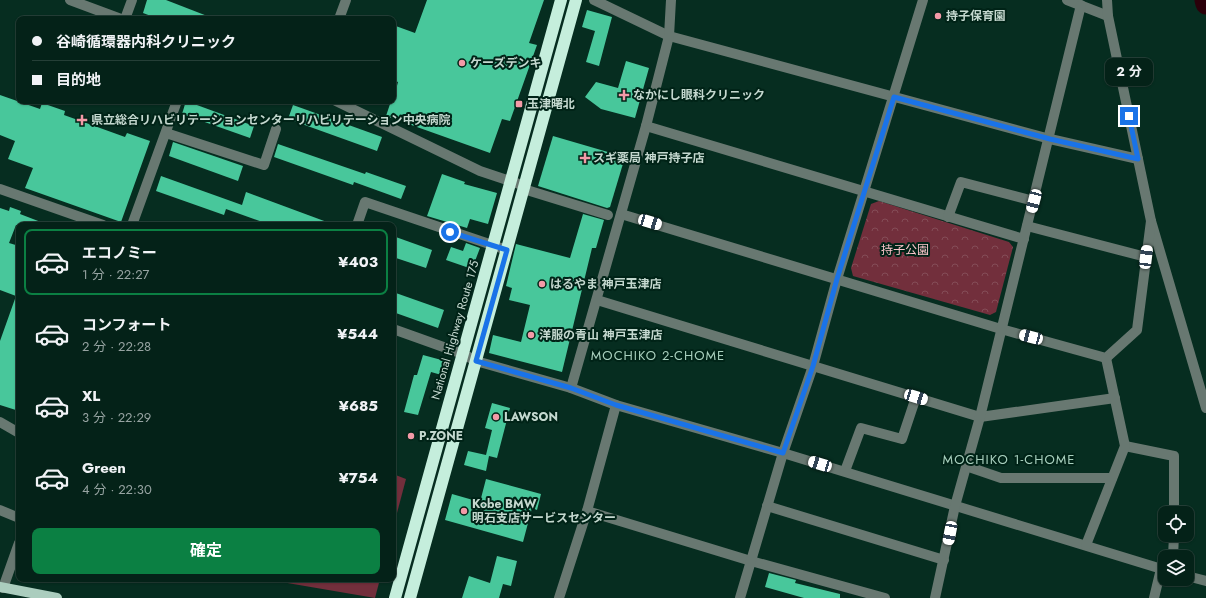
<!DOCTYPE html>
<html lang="ja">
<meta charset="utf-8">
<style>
body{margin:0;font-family:Jost,"Noto Sans JP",sans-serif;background:#122f25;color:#f1f3f6;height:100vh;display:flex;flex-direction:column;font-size:15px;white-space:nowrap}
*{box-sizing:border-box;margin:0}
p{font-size:13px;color:#97a4a2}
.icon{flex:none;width:22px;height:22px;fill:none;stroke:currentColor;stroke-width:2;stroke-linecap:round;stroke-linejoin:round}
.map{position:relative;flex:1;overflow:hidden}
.panel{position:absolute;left:16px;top:222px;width:380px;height:360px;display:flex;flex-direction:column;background:#042218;border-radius:8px;box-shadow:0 1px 3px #0004,0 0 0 1px #253f37}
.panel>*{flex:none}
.hud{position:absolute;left:16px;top:16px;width:380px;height:88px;border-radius:8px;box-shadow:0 1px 3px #0004,0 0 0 1px #253f37;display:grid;align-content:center;height:88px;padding:0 16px;background:#042218}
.buttons{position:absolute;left:1158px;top:506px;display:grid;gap:8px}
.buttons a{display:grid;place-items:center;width:36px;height:36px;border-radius:8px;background:#042218;box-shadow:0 1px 3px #0004,0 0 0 1px #253f37;font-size:20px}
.end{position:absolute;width:18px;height:18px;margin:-9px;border:5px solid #1a73e8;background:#fff;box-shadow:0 0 0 2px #fff}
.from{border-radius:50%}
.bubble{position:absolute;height:28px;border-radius:8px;background:#042218;box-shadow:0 1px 3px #0004,0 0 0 1px #253f37;font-size:13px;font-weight:700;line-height:28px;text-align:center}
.car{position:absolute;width:12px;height:24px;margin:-12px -6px;border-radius:5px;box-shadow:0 0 3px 1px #0007;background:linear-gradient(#fff 24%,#345 0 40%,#fff 0 76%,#345 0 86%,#fff 0)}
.hud b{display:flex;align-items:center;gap:14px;height:38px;font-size:15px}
.hud b+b{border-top:1px solid #253f37}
.hud i{width:10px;height:10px;background:#f1f3f6}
ul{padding:7px 0 0;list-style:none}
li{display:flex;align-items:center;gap:12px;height:66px;margin:0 8px 6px;padding:0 8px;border:2px solid transparent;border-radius:8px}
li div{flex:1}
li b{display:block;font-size:15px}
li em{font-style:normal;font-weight:700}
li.on{border-color:#0b8043}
li>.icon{width:36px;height:36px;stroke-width:1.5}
.cta{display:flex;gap:8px;margin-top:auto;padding:8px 16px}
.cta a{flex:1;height:46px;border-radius:8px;background:#0b8043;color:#fff;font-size:16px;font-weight:700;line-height:46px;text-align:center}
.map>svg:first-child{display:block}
</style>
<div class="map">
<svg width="1206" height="598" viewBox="0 0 1206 598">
<defs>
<pattern id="park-crowns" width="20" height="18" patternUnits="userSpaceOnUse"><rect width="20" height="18" fill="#722f3c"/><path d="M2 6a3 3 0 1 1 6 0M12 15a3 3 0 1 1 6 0" fill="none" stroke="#844c57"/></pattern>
</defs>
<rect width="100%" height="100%" fill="#062d20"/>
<path fill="url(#park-crowns)" d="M879 201 1009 242 1013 247 996 312 990 315 853 276 851 268 871 204Z"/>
<g fill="#722f3c">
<path d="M393 474 406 479 393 528Z"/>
<path d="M264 579H380L375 598Z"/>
</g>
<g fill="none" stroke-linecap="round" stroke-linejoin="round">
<path stroke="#2b000a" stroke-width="21" d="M1205 0 1206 4"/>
</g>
<g fill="#48c79b">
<path d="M147 0H166L215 19H159L143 13Z"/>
<path d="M427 0H544L529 43 537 45 510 121 502 119 490 153 386 116 391 101H393L398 82 393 80V25L415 33Z"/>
<path d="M587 10 612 17 599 66 586 62 595 31 582 27Z"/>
<path d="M626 61 649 68 635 118 601 109 585 97 596 82 618 88Z"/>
<path d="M0 95 40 109 42 103 65 111 64 115 125 137 127 133 150 141 121 222 25 188 33 168 8 159 15 141 0 135Z"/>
<path d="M186 101 254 126 250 138 182 114Z"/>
<path d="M293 105 382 137 377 151 288 119Z"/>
<path d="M553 136 625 157 610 207 607 208 538 186Z"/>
<path d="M173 142 243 166 238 181 169 156Z"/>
<path d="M278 144 365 174 366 172 406 186 401 199 354 182 353 185 274 157Z"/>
<path d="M442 174 465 182 464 184 497 193 488 224 470 219 467 228 427 216Z"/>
<path d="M161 176 242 205 246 192 335 225H271L226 209 224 215 156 191Z"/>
<path d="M10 207 21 211 20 214 46 224 16 225 9 243 19 246V411L0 405V341L16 296 0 290V208L9 211Z"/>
<path d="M583 214 604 220 596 248H592L562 372 489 353 493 335 521 342 530 305 509 300 512 288 506 286 516 244 570 258Z"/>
<path d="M393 236 432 250 426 268 393 257Z"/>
<path d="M466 243 480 248 472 269 446 260 451 247 463 251Z"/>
<path d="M393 292 444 310 438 328 393 312Z"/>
<path d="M423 355 449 362 445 376 431 372 418 415 404 412 414 375H417Z"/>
<path d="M492 403 510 408 497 458 489 456 486 471 464 465 468 451 486 455 492 430 485 428Z"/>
<path d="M486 479 541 494 537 510 532 508 523 542 445 520 452 494 480 502Z"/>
<path d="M497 556 517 561 511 586 503 584 499 598H462L469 576 490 583Z"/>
<path d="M769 573 796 580 795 583 840 594V598H804L765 587Z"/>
</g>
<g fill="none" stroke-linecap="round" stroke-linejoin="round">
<g stroke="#687871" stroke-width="10">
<path d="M70 0 121 19"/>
<path d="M594 0 669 36 1050 139 1138 159"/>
<path d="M1067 0 1108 16"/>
<path d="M1107 0 1108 16 1151 221 1206 408"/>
<path d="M125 19 132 0"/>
<path d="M339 19 346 0"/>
<path d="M336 101 480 171 525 186"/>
<path d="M646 126 1024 239"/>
<path d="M166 133 264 165 276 129"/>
<path d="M0 189 103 225"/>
<path d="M530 191 608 215"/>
<path d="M621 214 1001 329 1106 358 1137 330 1151 221"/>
<path d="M948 217 961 182 1034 201"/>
<path d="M132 225 177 101"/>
<path d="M357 225 365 202 507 250"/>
<path d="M1027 226 1146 257"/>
<path d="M597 300 980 417 1115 398"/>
<path d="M393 329 463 354 476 361 571 388 616 405 783 453 1165 570"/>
<path d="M571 388 646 126 669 36 671 0"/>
<path d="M0 422 19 433"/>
<path d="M1125 446 1174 456V513"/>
<path d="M966 466 1001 478H1112"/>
<path d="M845 471 861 428 902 439 916 397"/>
<path d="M767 506 944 560"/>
<path d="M0 510 19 518"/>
<path d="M587 511 751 561 885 598"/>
<path d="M1086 545 1125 446 1106 358"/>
<path d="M1173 557 1174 535"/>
<path d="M1187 576 1206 581"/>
<path d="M3 588 19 543"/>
<path d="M559 598 587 511 616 405"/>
<path d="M740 598 783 453 813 366 837 279 923 0"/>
<path d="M935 598 955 506 980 417 1081 5"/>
<path d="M1154 598 1161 569"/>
</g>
<path stroke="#abcdbe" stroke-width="10" d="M0 587 57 598"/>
<g stroke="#c5eedc" stroke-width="12">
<path d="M395 598 561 0"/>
<path d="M410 598 576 0"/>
</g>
</g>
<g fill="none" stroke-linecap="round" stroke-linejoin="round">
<path stroke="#1a73e8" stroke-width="5" d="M450 232 507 250 476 361 571 388 616 405 783 453 813 366 837 279 894 97 1050 139 1138 159 1129 116"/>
</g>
<g fill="#f39aa7" stroke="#002317" stroke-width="1.5">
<circle cx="938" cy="16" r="4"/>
<circle cx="462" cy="63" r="4"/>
<path d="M622 89h4v4h4v4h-4v4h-4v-4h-4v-4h4z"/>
<rect x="515" y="100" width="8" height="8" rx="2"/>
<path d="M80 114h4v4h4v4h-4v4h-4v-4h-4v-4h4z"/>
<path d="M583 152h4v4h4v4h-4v4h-4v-4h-4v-4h4z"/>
<circle cx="542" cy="284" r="4"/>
<circle cx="531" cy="335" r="4"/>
<circle cx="496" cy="417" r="4"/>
<circle cx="411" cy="436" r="4"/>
<circle cx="464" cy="511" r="4"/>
</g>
<g text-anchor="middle" stroke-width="4" stroke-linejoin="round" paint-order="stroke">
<g font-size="12" font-weight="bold" fill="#c4d8cf" stroke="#002317" text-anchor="start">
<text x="946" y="20">持子保育園</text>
<text x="470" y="67">ケーズデンキ</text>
<text x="633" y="99">なかにし眼科クリニック</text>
<text x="527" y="108">玉津曙北</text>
<text x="91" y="124">県立総合リハビリテーションセンターリハビリテーション中央病院</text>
<text x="593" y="162">スギ薬局 神戸持子店</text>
<text x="550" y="288">はるやま 神戸玉津店</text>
<text x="539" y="339">洋服の青山 神戸玉津店</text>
<text x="504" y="421">LAWSON</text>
<text x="419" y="440">P.ZONE</text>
<text x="472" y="508">Kobe BMW<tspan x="472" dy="14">明石支店サービスセンター</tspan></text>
</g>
<g font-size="12" fill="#fec7cd" stroke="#002317">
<text x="905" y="254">持子公園</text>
</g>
<g font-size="12" fill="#c4d8cf" stroke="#002317">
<text transform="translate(455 330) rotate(-74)" y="4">National Highway Route 175</text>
</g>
<g font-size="13" letter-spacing="1" fill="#a8d0be" stroke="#002317">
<text x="658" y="360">MOCHIKO 2-CHOME</text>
<text x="1009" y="464">MOCHIKO 1-CHOME</text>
</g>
</g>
</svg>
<div class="buttons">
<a><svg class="icon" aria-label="locate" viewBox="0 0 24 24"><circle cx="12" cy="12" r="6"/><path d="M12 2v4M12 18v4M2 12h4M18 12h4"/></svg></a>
<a><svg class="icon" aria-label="layers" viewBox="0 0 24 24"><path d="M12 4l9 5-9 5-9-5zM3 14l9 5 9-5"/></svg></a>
</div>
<i class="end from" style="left:450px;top:232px"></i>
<i class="end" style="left:1129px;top:116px"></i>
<div class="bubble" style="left:1105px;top:58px;width:48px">2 分</div>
<i class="car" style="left:1034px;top:201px;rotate:195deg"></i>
<i class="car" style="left:650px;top:222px;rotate:107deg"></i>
<i class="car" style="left:1146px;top:257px;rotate:7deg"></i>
<i class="car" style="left:1031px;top:337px;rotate:285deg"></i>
<i class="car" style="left:916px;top:397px;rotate:107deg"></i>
<i class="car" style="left:820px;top:464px;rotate:287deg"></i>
<i class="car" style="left:950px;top:533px;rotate:191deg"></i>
<div class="hud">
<b><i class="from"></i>谷崎循環器内科クリニック</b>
<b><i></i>目的地</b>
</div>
<section class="panel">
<ul>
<li class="on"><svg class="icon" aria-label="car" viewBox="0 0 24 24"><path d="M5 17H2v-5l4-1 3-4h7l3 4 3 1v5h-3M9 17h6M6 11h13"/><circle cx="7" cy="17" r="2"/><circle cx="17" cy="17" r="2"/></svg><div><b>エコノミー</b><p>1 分 · 22:27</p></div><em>¥403</em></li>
<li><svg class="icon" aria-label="car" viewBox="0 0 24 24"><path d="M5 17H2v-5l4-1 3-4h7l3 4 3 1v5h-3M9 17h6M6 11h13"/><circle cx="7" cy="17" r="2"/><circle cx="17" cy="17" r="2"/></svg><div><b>コンフォート</b><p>2 分 · 22:28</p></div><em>¥544</em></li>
<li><svg class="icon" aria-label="car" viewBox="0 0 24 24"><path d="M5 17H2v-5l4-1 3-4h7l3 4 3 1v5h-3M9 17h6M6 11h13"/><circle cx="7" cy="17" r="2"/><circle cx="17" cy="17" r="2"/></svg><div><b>XL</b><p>3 分 · 22:29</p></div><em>¥685</em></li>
<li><svg class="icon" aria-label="car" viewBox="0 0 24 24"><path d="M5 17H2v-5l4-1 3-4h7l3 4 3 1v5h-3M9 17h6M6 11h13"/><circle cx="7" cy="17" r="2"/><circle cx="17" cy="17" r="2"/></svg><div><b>Green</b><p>4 分 · 22:30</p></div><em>¥754</em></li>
</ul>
<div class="cta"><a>確定</a></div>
</section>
</div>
